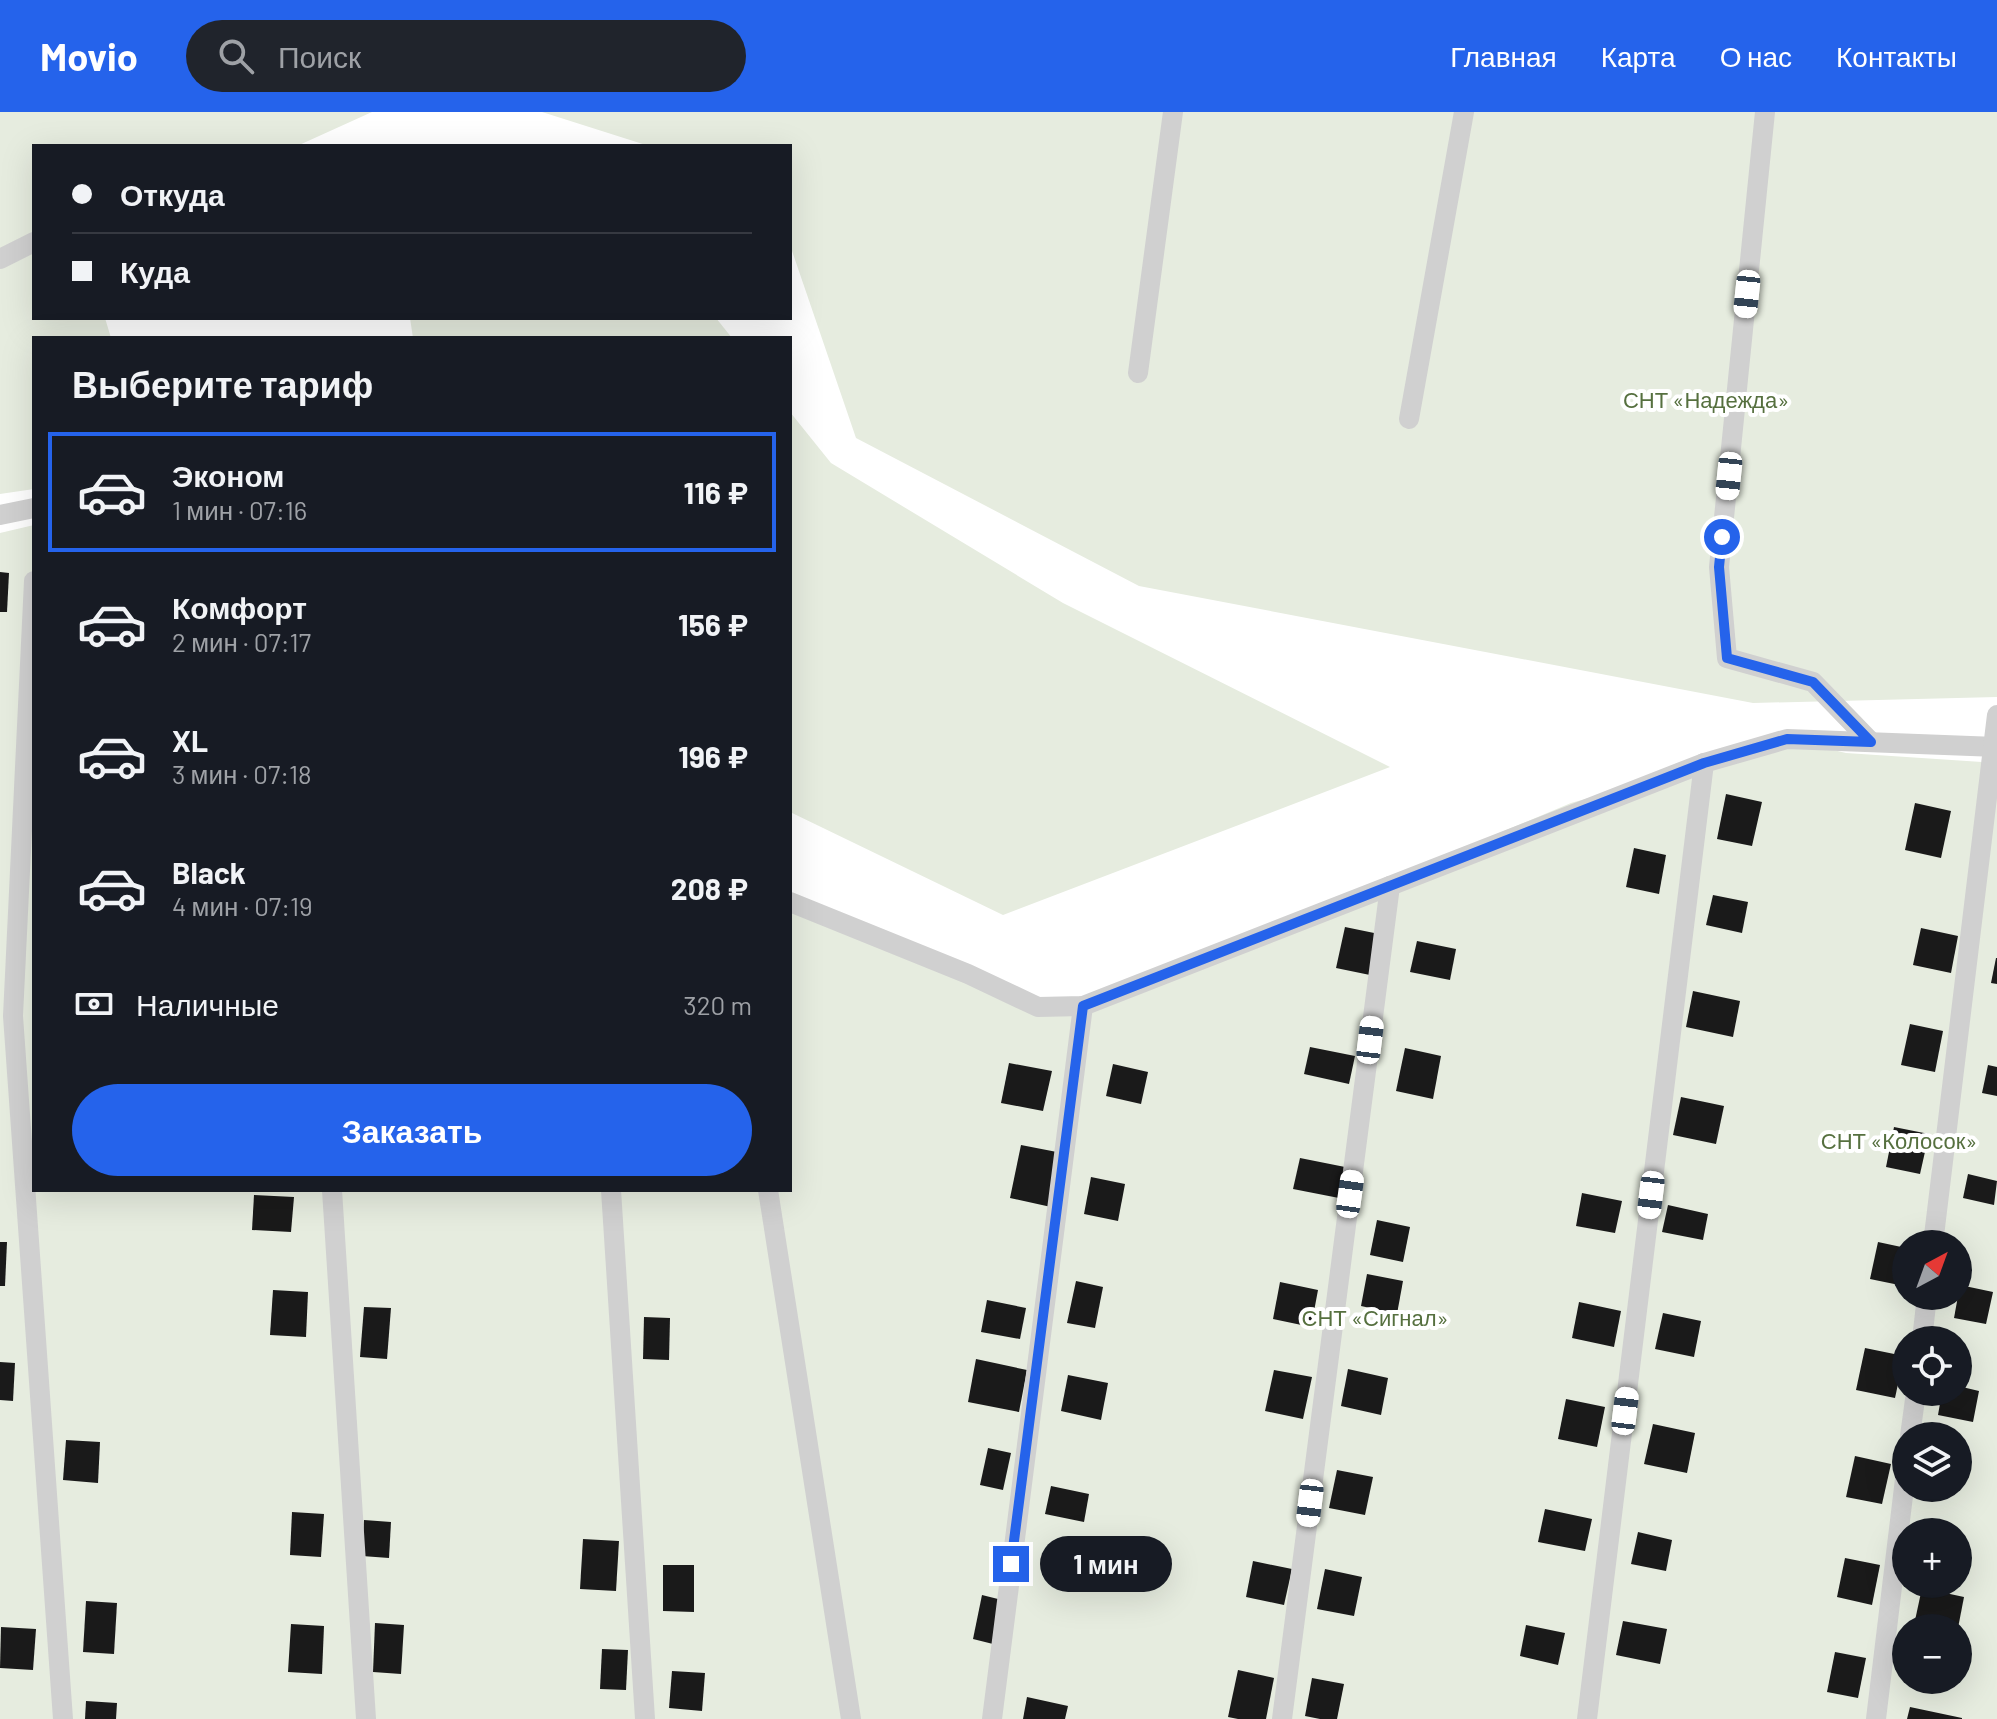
<!DOCTYPE html>
<html lang="ru">
<meta charset="utf-8">
<style>
body{margin:0;font-family:Barlow,sans-serif;background:#20242c;color:#f1f3f6;height:100vh;display:flex;flex-direction:column;font-size:30px;white-space:nowrap}
*{box-sizing:border-box;margin:0}
p{font-size:26px;color:#9ea1a6}
.icon{flex:none;width:44px;height:44px;fill:none;stroke:currentColor;stroke-width:2;stroke-linecap:round;stroke-linejoin:round}
.map{position:relative;flex:1;overflow:hidden}
.drawer{position:absolute;left:32px;top:224px;width:760px;height:856px;display:flex;flex-direction:column;background:#171b24;border-radius:0px;box-shadow:0 8px 32px #0002}
.drawer>*{flex:none}
.hud{position:absolute;left:32px;top:32px;width:760px;height:176px;border-radius:0px;box-shadow:0 8px 32px #0002;display:grid;align-content:center;height:176px;padding:0 40px;background:#171b24}
.needle{width:52px;rotate:41deg}
.fabs{position:absolute;left:1892px;top:1118px;display:grid;gap:16px}
.fabs a{display:grid;place-items:center;width:80px;height:80px;border-radius:50%;background:#171b24;box-shadow:0 8px 32px #0002;font-size:40px}
.end{position:absolute;width:36px;height:36px;margin:-18px;border:10px solid #2563eb;background:#fff;box-shadow:0 0 0 4px #fff}
.from{border-radius:50%}
.bubble{position:absolute;height:56px;border-radius:28px;background:#171b24;box-shadow:0 8px 32px #0002;font-size:26px;font-weight:700;line-height:56px;text-align:center}
.car{position:absolute;width:24px;height:48px;margin:-24px -12px;border-radius:10px;box-shadow:0 0 6px 2px #0007;background:linear-gradient(#fff 24%,#345 0 40%,#fff 0 76%,#345 0 86%,#fff 0)}
.hud b{display:flex;align-items:center;gap:28px;height:76px;font-size:30px}
.hud b+b{border-top:2px solid #363941}
.hud i{width:20px;height:20px;background:#f1f3f6}
ul{padding:0;list-style:none}
li{display:flex;align-items:center;gap:24px;height:120px;margin:0 16px 12px;padding:0 24px;border:4px solid transparent;border-radius:0px}
li div{flex:1}
li b{display:block;font-size:30px}
li em{font-style:normal;font-weight:700}
li.current{border-color:#2563eb}
li>.icon{width:72px;height:72px;stroke-width:1.5}
h2{padding:0 40px;font-size:36px;line-height:96px}
.pay{display:flex;align-items:center;gap:20px;height:88px;padding:0 40px;font-size:30px}
.pay p{margin-inline-start:auto}
.cta{display:flex;gap:16px;margin-top:auto;padding:16px 40px}
.cta a{flex:1;height:92px;border-radius:48px;background:#2563eb;color:#fff;font-size:32px;font-weight:700;line-height:92px;text-align:center}
header{display:flex;align-items:center;gap:48px;box-sizing:border-box;height:112px;padding:0 40px;background:#2563eb;color:#fff}
header strong{font-size:38px}
nav{display:flex;gap:44px;margin-inline-start:auto;font-size:28px}
.search{width:560px;height:72px;background:#20242c;display:flex;align-items:center;gap:20px;box-sizing:border-box;padding:0 28px;border-radius:44px;color:#9ea1a6;font-size:30px}
.map>svg:first-child{display:block}
</style>
<header>
<strong>Movio</strong>
<div class="search"><svg class="icon" aria-label="search" viewBox="0 0 24 24"><circle cx="10" cy="10" r="6"/><path d="M15 15l6 6"/></svg>Поиск</div>
<nav><a>Главная</a><a>Карта</a><a>О нас</a><a>Контакты</a></nav>
</header>
<div class="map">
<svg width="1997" height="1607" viewBox="0 0 1997 1607">
<rect width="100%" height="100%" fill="#fff"/>
<g fill="#e6ecdf" fill-rule="evenodd">
<path d="M0 0H372L297 34H34V206H105L111 226H34V377L0 382Z"/>
<path d="M542 0H1997V585L1753 591 1139 474 856 326 790 133V34H649Z"/>
<path d="M410 206H716L732 226H413Z"/>
<path d="M790 300 831 351 1063 491 1390 655 1003 803 790 700Z"/>
<path d="M34 413V1078H790V798L1071 900 1571 691 1682 660 1787 627 1846 641 1997 651V1607H0V421ZM1906 1132H1958V1184H1906ZM1906 1228H1958V1280H1906ZM1906 1324H1958V1376H1906ZM1906 1420H1958V1472H1906ZM1906 1516H1958V1568H1906Z"/>
</g>
<g fill="#1a1a1a">
<path d="M0 460 9 461 7 500H0Z"/>
<path d="M1726 682 1762 690 1752 734 1717 727Z"/>
<path d="M1915 691 1951 699 1941 746 1905 738Z"/>
<path d="M1634 736 1666 743 1659 782 1626 775Z"/>
<path d="M1713 783 1748 790 1742 821 1706 813Z"/>
<path d="M1345 815 1379 822 1370 863 1336 856Z"/>
<path d="M1921 816 1958 824 1951 861 1913 853Z"/>
<path d="M1417 829 1456 837 1450 868 1410 860Z"/>
<path d="M1996 846H1997V872L1991 871Z"/>
<path d="M1693 879 1740 889 1733 925 1686 915Z"/>
<path d="M1910 912 1943 919 1935 960 1901 953Z"/>
<path d="M1310 935 1355 944 1349 972 1304 962Z"/>
<path d="M1405 936 1441 944 1433 987 1396 979Z"/>
<path d="M1009 951 1052 959 1043 999 1001 991Z"/>
<path d="M1113 952 1148 960 1141 992 1106 984Z"/>
<path d="M1988 953 1997 955V984L1982 981Z"/>
<path d="M1681 985 1724 994 1716 1032 1673 1023Z"/>
<path d="M1894 1015 1929 1022 1920 1062 1886 1055Z"/>
<path d="M1021 1033 1062 1041 1051 1095 1010 1086Z"/>
<path d="M1300 1046 1345 1055 1339 1086 1293 1077Z"/>
<path d="M1968 1062 1997 1069 1994 1093 1963 1086Z"/>
<path d="M1091 1065 1125 1072 1118 1109 1084 1102Z"/>
<path d="M1582 1081 1622 1089 1615 1121 1576 1114Z"/>
<path d="M254 1083 294 1085 291 1120 252 1118Z"/>
<path d="M1668 1093 1708 1102 1703 1128 1662 1120Z"/>
<path d="M1377 1108 1410 1115 1403 1150 1370 1143Z"/>
<path d="M0 1130H7L5 1174H0Z"/>
<path d="M1878 1130 1906 1136V1165L1904 1174 1870 1167Z"/>
<path d="M1367 1162 1403 1169 1397 1202 1361 1194Z"/>
<path d="M1076 1169 1103 1175 1095 1216 1067 1211Z"/>
<path d="M1280 1170 1318 1178 1311 1215 1273 1207Z"/>
<path d="M1960 1173 1993 1180 1986 1212 1954 1206Z"/>
<path d="M273 1178 308 1180 306 1225 270 1223Z"/>
<path d="M987 1188 1026 1196 1020 1227 981 1220Z"/>
<path d="M1579 1190 1621 1199 1614 1235 1572 1226Z"/>
<path d="M364 1195 391 1196 387 1247 360 1245Z"/>
<path d="M1663 1201 1701 1209 1694 1245 1655 1237Z"/>
<path d="M644 1205 670 1206 669 1248 643 1247Z"/>
<path d="M1865 1236 1904 1244 1895 1286 1856 1278Z"/>
<path d="M976 1247 1027 1258 1019 1300 968 1290Z"/>
<path d="M0 1250 15 1251 13 1289 0 1288Z"/>
<path d="M1348 1257 1388 1266 1381 1303 1341 1294Z"/>
<path d="M1274 1258 1312 1265 1303 1307 1265 1299Z"/>
<path d="M1068 1263 1108 1271 1101 1308 1061 1299Z"/>
<path d="M1958 1274 1979 1279 1973 1310 1938 1303 1942 1280H1958Z"/>
<path d="M1566 1287 1605 1295 1597 1335 1558 1327Z"/>
<path d="M1653 1312 1695 1321 1687 1361 1644 1352Z"/>
<path d="M66 1328 100 1330 98 1371 63 1368Z"/>
<path d="M988 1336 1011 1341 1003 1378 980 1373Z"/>
<path d="M1855 1344 1891 1352 1882 1392 1846 1385Z"/>
<path d="M1337 1358 1373 1365 1365 1403 1329 1396Z"/>
<path d="M1051 1374 1089 1382 1084 1410 1045 1402Z"/>
<path d="M1545 1397 1592 1407 1585 1439 1538 1430Z"/>
<path d="M292 1400 324 1402 321 1445 290 1443Z"/>
<path d="M364 1408 391 1410 389 1446 362 1444Z"/>
<path d="M1638 1420 1672 1428 1666 1459 1631 1452Z"/>
<path d="M583 1427 619 1429 616 1479 580 1477Z"/>
<path d="M1845 1446 1880 1453 1872 1493 1837 1485Z"/>
<path d="M1253 1449 1292 1457 1284 1493 1246 1485Z"/>
<path d="M663 1453H694V1500L663 1499Z"/>
<path d="M1325 1457 1362 1465 1354 1504 1317 1497Z"/>
<path d="M1922 1476 1964 1485 1958 1516H1931L1914 1513Z"/>
<path d="M982 1483 1002 1488 993 1532 973 1527Z"/>
<path d="M86 1489 117 1491 114 1542 83 1540Z"/>
<path d="M1623 1509 1667 1517 1660 1552 1616 1543Z"/>
<path d="M375 1511 404 1513 401 1562 373 1560Z"/>
<path d="M291 1512 324 1514 322 1562 288 1560Z"/>
<path d="M1526 1513 1565 1521 1558 1553 1520 1544Z"/>
<path d="M1 1515 36 1517 33 1558 0 1556Z"/>
<path d="M602 1537 628 1538 626 1578 600 1577Z"/>
<path d="M1835 1540 1866 1546 1858 1586 1827 1580Z"/>
<path d="M1238 1558 1274 1566 1266 1607H1238L1228 1605Z"/>
<path d="M672 1559 705 1561 702 1599 669 1596Z"/>
<path d="M1312 1566 1344 1572 1337 1607H1320L1305 1604Z"/>
<path d="M1027 1585 1068 1594 1065 1607H1023Z"/>
<path d="M86 1589 117 1591 116 1607H85Z"/>
<path d="M1910 1595 1962 1606V1607H1907Z"/>
</g>
<g fill="none" stroke-linecap="round" stroke-linejoin="round">
<g stroke="#d0d0d0" stroke-width="20">
<path d="M1765 0 1719 455 1727 546 1813 570 1871 630"/>
<path d="M0 147 34 130"/>
<path d="M1138 261 1173 0"/>
<path d="M1409 307 1464 0"/>
<path d="M0 403 34 396"/>
<path d="M34 469 13 904 63 1607"/>
<path d="M790 790 968 862 1038 895 1083 894 1704 651 1787 627 1997 635"/>
<path d="M332 1078 366 1607"/>
<path d="M611 1078 645 1607"/>
<path d="M768 1078 851 1607"/>
<path d="M1933 1132 1997 603"/>
<path d="M1922 1228 1927 1184"/>
<path d="M1910 1324 1916 1280"/>
<path d="M992 1607 1083 894"/>
<path d="M1282 1607 1390 774"/>
<path d="M1587 1607 1704 651"/>
<path d="M1876 1607 1906 1359"/>
</g>
</g>
<g fill="none" stroke-linecap="round" stroke-linejoin="round">
<path stroke="#2563eb" stroke-width="10" d="M1011 1452 1083 894 1704 651 1787 627 1871 630 1813 570 1727 546 1719 455 1722 425"/>
</g>
<g text-anchor="middle" stroke-width="8" stroke-linejoin="round" paint-order="stroke">
<g font-size="22" fill="#56703f" stroke="#fff">
<text x="1706" y="296">СНТ «Надежда»</text>
<text x="1899" y="1037">СНТ «Колосок»</text>
<text x="1375" y="1214">СНТ «Сигнал»</text>
</g>
</g>
</svg>
<div class="fabs">
<a><svg class="needle" viewBox="-14 -14 28 28"><path d="M0-13l5 13h-10z" fill="#e53935"/><path d="M0 13l5-13h-10z" fill="#9ea1a6"/></svg></a>
<a><svg class="icon" aria-label="locate" viewBox="0 0 24 24"><circle cx="12" cy="12" r="6"/><path d="M12 2v4M12 18v4M2 12h4M18 12h4"/></svg></a>
<a><svg class="icon" aria-label="layers" viewBox="0 0 24 24"><path d="M12 4l9 5-9 5-9-5zM3 14l9 5 9-5"/></svg></a>
<a>+</a>
<a>−</a>
</div>
<i class="end from" style="left:1722px;top:425px"></i>
<i class="end" style="left:1011px;top:1452px"></i>
<div class="bubble" style="left:1040px;top:1424px;width:132px">1 мин</div>
<i class="car" style="left:1747px;top:182px;rotate:186deg"></i>
<i class="car" style="left:1729px;top:364px;rotate:186deg"></i>
<i class="car" style="left:1370px;top:928px;rotate:7deg"></i>
<i class="car" style="left:1350px;top:1082px;rotate:8deg"></i>
<i class="car" style="left:1651px;top:1083px;rotate:187deg"></i>
<i class="car" style="left:1625px;top:1299px;rotate:7deg"></i>
<i class="car" style="left:1310px;top:1391px;rotate:187deg"></i>
<div class="hud">
<b><i class="from"></i>Откуда</b>
<b><i></i>Куда</b>
</div>
<section class="drawer">
<h2>Выберите тариф</h2>
<ul>
<li class="current"><svg class="icon" aria-label="car" viewBox="0 0 24 24"><path d="M5 17H2v-5l4-1 3-4h7l3 4 3 1v5h-3M9 17h6M6 11h13"/><circle cx="7" cy="17" r="2"/><circle cx="17" cy="17" r="2"/></svg><div><b>Эконом</b><p>1 мин · 07:16</p></div><em>116 ₽</em></li>
<li><svg class="icon" aria-label="car" viewBox="0 0 24 24"><path d="M5 17H2v-5l4-1 3-4h7l3 4 3 1v5h-3M9 17h6M6 11h13"/><circle cx="7" cy="17" r="2"/><circle cx="17" cy="17" r="2"/></svg><div><b>Комфорт</b><p>2 мин · 07:17</p></div><em>156 ₽</em></li>
<li><svg class="icon" aria-label="car" viewBox="0 0 24 24"><path d="M5 17H2v-5l4-1 3-4h7l3 4 3 1v5h-3M9 17h6M6 11h13"/><circle cx="7" cy="17" r="2"/><circle cx="17" cy="17" r="2"/></svg><div><b>XL</b><p>3 мин · 07:18</p></div><em>196 ₽</em></li>
<li><svg class="icon" aria-label="car" viewBox="0 0 24 24"><path d="M5 17H2v-5l4-1 3-4h7l3 4 3 1v5h-3M9 17h6M6 11h13"/><circle cx="7" cy="17" r="2"/><circle cx="17" cy="17" r="2"/></svg><div><b>Black</b><p>4 мин · 07:19</p></div><em>208 ₽</em></li>
</ul>
<div class="pay"><svg class="icon" aria-label="cash" viewBox="0 0 24 24"><path d="M3 7h18v10H3z"/><circle cx="12" cy="12" r="2"/></svg>Наличные<p>320 m</p></div>
<div class="cta"><a>Заказать</a></div>
</section>
</div>
